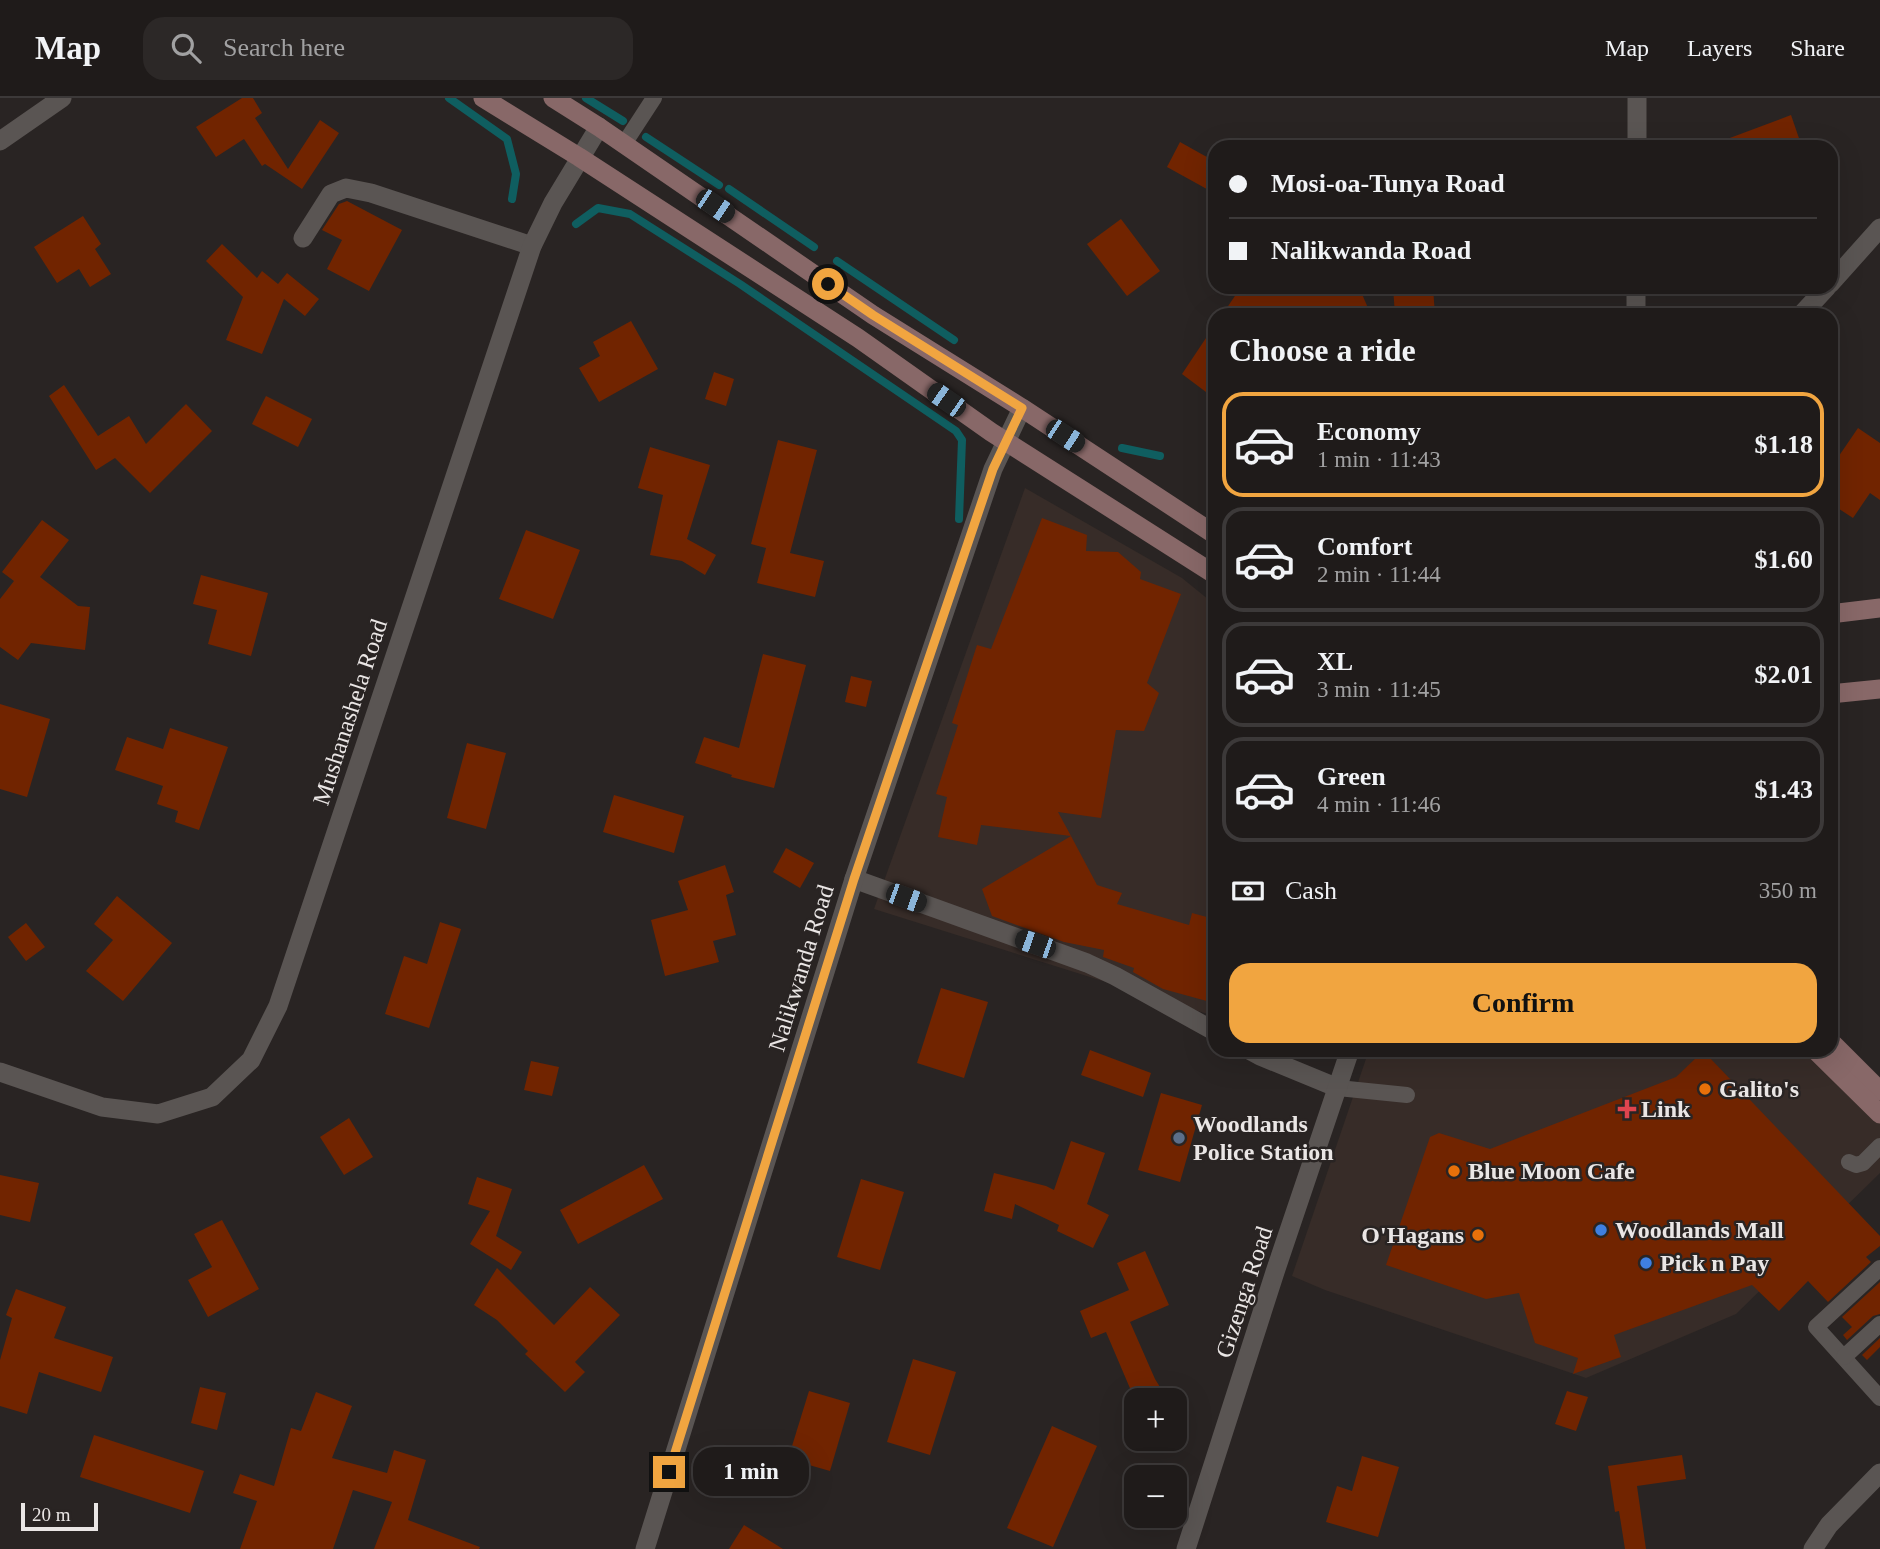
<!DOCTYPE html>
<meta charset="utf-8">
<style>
body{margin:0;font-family:Georgia,serif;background:#2c2827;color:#f1f3f6;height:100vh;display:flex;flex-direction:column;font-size:26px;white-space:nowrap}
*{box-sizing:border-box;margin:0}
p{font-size:23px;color:#a1a1a2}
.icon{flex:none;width:38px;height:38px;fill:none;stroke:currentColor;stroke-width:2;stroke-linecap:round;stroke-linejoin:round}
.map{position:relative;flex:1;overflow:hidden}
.drawer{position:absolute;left:1208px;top:210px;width:630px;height:749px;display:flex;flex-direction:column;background:#1f1b1a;border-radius:21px;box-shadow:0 7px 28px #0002,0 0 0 2px #3c3939}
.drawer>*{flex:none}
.top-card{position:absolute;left:1208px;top:42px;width:630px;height:154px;border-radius:21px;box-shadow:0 7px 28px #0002,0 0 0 2px #3c3939;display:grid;align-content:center;height:154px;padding:0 21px;background:#1f1b1a}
.tools{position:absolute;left:1124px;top:1290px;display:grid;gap:14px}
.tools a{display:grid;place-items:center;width:63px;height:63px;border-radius:14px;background:#1f1b1a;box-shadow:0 7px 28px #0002,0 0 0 2px #3c3939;font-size:35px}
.scale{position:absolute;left:21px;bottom:18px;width:77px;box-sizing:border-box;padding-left:7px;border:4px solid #eae6e5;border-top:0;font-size:19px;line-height:24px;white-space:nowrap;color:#eae6e5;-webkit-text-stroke:5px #292423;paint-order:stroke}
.end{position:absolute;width:32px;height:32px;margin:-16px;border:9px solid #f1a540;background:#111;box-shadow:0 0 0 4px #111}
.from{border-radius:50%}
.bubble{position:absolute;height:49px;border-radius:21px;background:#1f1b1a;box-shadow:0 7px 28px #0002,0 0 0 2px #3c3939;font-size:23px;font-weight:600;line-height:49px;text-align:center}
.car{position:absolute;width:21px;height:42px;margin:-21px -10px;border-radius:9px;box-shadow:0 0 5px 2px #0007;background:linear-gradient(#222 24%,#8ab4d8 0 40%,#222 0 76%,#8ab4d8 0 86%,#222 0)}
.top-card b{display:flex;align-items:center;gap:24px;height:66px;font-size:26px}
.top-card b+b{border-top:2px solid #3c3939}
.top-card i{width:18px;height:18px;background:#f1f3f6}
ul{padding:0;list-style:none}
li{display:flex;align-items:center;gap:21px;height:105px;margin:0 14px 10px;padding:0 7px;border:4px solid #3c3939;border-radius:21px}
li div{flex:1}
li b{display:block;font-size:26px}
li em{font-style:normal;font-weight:600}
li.active{border-color:#f1a540}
li>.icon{width:63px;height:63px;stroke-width:1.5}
h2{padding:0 21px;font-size:32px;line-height:84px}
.pay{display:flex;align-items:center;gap:18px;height:77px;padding:0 21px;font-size:26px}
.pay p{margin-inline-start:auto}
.action{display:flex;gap:14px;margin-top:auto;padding:14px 21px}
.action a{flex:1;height:80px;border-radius:21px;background:#f1a540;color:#111;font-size:28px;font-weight:600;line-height:80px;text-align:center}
header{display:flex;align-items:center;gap:42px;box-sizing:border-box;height:98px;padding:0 35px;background:#1f1b1a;border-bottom:2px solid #3c3939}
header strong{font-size:33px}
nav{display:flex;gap:38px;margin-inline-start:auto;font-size:24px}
.search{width:490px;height:63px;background:#2c2827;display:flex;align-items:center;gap:18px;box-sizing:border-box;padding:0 24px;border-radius:21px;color:#a1a1a2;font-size:26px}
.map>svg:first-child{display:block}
</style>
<header>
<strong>Map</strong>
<div class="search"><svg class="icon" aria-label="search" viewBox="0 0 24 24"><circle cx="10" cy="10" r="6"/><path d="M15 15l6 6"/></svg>Search here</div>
<nav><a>Map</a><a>Layers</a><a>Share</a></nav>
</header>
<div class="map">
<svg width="1880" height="1451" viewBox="0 0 1880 1451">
<rect width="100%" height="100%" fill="#292423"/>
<g fill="#372c28">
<path d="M1025 390 1182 480 1214 506V918L874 811Z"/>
<path d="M1369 952H1813L1880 1022V1075L1736 1216 1586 1280 1325 1192 1292 1178Z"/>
</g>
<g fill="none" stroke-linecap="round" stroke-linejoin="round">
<g stroke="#0f5e60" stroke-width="8">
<path d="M449 0 507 41 516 76 512 101"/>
<path d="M586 0 623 23"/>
<path d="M646 39 719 87"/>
<path d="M729 91 814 149"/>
<path d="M576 126 598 110 630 116 740 186 956 333 962 342 959 421"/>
<path d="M837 163 954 242"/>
<path d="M1122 350 1160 358"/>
</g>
</g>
<g fill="#712400">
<path d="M242 0H253L262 15 255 20 288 71 320 22 339 35 302 91 265 66 262 68 244 41 216 59 196 29Z"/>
<path d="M1791 17 1802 49H1711V47Z"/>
<path d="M1180 44 1214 63V95L1167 69Z"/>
<path d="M347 103 402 132 369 193 327 171 342 142 322 132 339 106Z"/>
<path d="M83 118 101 146 95 151 111 176 90 189 79 171 57 185 34 149Z"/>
<path d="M1121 121 1160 173 1127 198 1087 146Z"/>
<path d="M222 146 257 180 262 173 278 186 287 175 319 201 305 218 284 201 262 256 226 242 243 199 206 163Z"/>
<path d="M1241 189H1359L1371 217H1222Z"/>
<path d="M1393 189H1433L1435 217H1395Z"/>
<path d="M631 223 658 271 599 304 579 270 600 258 593 244Z"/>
<path d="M1214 228V300L1182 276Z"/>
<path d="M714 274 734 281 726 308 705 301Z"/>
<path d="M64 287 98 338 129 318 146 346 186 306 212 333 150 395 115 360 96 372 49 298Z"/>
<path d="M266 298 312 321 298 349 252 326Z"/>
<path d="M1858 330 1880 345V402L1870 395 1853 420 1830 405V371Z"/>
<path d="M778 342 817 352 790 455 824 463 815 499 757 485 766 450 751 446Z"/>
<path d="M650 349 710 367 687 441 716 457 705 477 682 463 650 457 663 397 638 390Z"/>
<path d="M1042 420 1087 437 1086 453 1118 454 1141 474 1140 481 1181 496 1147 585 1159 595 1144 633 1116 632 1101 720 1058 714 1071 738 981 727 977 747 938 739 947 699 936 696 958 627 952 625 977 547 991 551Z"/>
<path d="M42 422 69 442 40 479 78 508 90 509 85 552 31 545 18 562 0 549V501L14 483 2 474Z"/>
<path d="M526 432 580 452 553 521 499 501Z"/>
<path d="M201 477 268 495 251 558 208 546 217 512 193 506Z"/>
<path d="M763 556 806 567 774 690 731 679 732 677 695 665 704 639 739 650Z"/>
<path d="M851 578 872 583 866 609 845 604Z"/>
<path d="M0 606 50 621 27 699 0 691Z"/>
<path d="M170 630 228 649 199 732 175 724 178 713 157 706 163 688 115 672 127 639 163 651Z"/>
<path d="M467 645 506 655 486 731 447 720Z"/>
<path d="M614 697 684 718 674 755 603 734Z"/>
<path d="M1071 738 1097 787 1122 795 1117 806 1189 827 1192 815 1214 821V905L1163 891 1133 874 1134 870 1103 859 1104 852 1064 844 992 818 982 791Z"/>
<path d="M786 750 814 765 800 790 773 774Z"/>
<path d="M725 767 734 794 726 797 736 837 713 843 719 864 665 878 651 822 688 812 678 783Z"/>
<path d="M117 798 172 845 123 903 86 873 113 842 94 826Z"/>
<path d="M440 824 461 831 429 930 385 916 404 858 427 866Z"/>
<path d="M26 825 45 849 26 863 8 839Z"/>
<path d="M941 890 988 904 964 980 917 965Z"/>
<path d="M1090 952 1151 975 1143 999 1081 977Z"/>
<path d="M1697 959H1709L1880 1138V1148L1866 1159 1871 1164 1828 1204 1808 1183 1779 1213 1752 1187 1614 1237 1621 1259 1573 1276 1578 1260 1535 1245 1519 1195 1486 1201 1386 1167 1430 1039 1439 1035 1490 1051 1676 979Z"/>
<path d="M531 963 559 969 552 998 524 992Z"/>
<path d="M1161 995 1202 1007 1180 1084 1138 1072Z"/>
<path d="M349 1020 373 1059 344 1077 320 1039Z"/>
<path d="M1071 1043 1105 1055 1087 1106 1109 1117 1093 1150 1057 1133 1059 1127 1015 1106 1012 1121 984 1113 994 1075 1046 1088 1054 1092Z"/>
<path d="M644 1067 663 1101 578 1146 560 1112Z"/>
<path d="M0 1077 39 1085 30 1124 0 1117Z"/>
<path d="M477 1079 512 1091 496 1138 522 1154 511 1172 470 1146 490 1113 468 1106Z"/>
<path d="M861 1081 904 1094 880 1172 837 1159Z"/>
<path d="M222 1122 259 1191 208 1219 188 1182 212 1169 194 1136Z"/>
<path d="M1145 1153 1169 1207 1130 1224 1155 1281 1168 1302H1135L1106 1234 1091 1240 1080 1213 1129 1192 1117 1165Z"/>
<path d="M497 1170 554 1227 590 1189 620 1217 575 1264 585 1274 565 1294 525 1256 528 1253 497 1222 474 1207Z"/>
<path d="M1880 1184V1216L1873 1218 1847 1242 1843 1237 1852 1229 1842 1219Z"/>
<path d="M16 1191 66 1209 54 1240 113 1259 101 1294 39 1274 27 1316 0 1308V1262L12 1220 6 1217Z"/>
<path d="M1880 1240V1249L1867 1262 1862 1257Z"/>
<path d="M913 1261 956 1274 930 1357 887 1344Z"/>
<path d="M200 1289 226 1295 217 1332 191 1325Z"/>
<path d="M809 1293 850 1305 830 1373 788 1361Z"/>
<path d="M1567 1293 1588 1299 1576 1333 1555 1326Z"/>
<path d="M316 1294 352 1308 332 1360 387 1375 394 1352 426 1362 408 1422 480 1449 479 1451H374L392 1404 353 1392 333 1451H240L257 1403 233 1395 240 1376 274 1388 291 1330 301 1333Z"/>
<path d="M1052 1328 1097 1348 1053 1449 1007 1430Z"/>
<path d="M94 1337 204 1373 190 1415 80 1379Z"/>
<path d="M1682 1357 1686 1381 1637 1388 1646 1451H1625L1619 1413 1615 1414 1608 1368Z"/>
<path d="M1362 1358 1399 1369 1378 1439 1326 1424 1337 1388 1352 1393Z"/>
<path d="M744 1427 783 1451H729Z"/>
</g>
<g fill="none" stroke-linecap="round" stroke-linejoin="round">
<g stroke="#5a5553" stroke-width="16">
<path d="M624 46 654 0"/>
<path d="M1338 990 1407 997"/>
<path d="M1849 1064 1856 1067 1863 1065 1880 1048"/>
<path d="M1880 1170 1816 1229 1880 1300"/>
<path d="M1844 1259 1880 1226"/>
</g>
<g stroke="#5a5553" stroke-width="19">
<path d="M0 43 62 0"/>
<path d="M1637 49V0"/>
<path d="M303 140 331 96 346 90 371 95 532 148"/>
<path d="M1830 186 1880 130"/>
<path d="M1636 217V189"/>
<path d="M1801 217 1827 189"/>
<path d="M854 781 1087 865 1115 878 1214 933"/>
<path d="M1249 952 1260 958 1338 990"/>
<path d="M0 974 102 1009 158 1016 212 999 251 962 278 908 532 148 553 105 599 29"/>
<path d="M645 1451 854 781 993 371 1022 310"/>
<path d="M1186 1451 1275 1174 1350 952"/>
<path d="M1813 1451 1829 1427 1880 1375"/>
</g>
<g stroke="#886868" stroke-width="19">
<path d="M483 0 579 59 858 240 991 334 1214 476"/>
<path d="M553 0 599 29 873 217 1022 310 1214 436"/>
<path d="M1830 516 1880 510"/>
<path d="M1830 596 1880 591"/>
<path d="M1830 943 1880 993"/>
<path d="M1815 952 1880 1016"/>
</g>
</g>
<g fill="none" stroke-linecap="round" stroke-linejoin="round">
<path stroke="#f1a540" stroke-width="9" d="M669 1374 854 781 993 371 1022 310 873 217 828 186"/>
</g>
<g fill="#e8710a" stroke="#292423" stroke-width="2.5">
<circle cx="1705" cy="991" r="7"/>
<circle cx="1454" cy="1073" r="7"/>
<circle cx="1478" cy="1137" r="7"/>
</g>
<path fill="#e0444e" stroke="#292423" stroke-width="2.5" d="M1623.5 1000.5h7v7h7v7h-7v7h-7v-7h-7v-7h7z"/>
<circle fill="#5c6f8a" stroke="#292423" stroke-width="2.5" cx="1179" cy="1040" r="7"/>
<g fill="#3f7fe0" stroke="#292423" stroke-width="2.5">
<circle cx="1601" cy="1132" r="7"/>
<circle cx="1646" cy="1165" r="7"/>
</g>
<g text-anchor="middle" stroke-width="5" stroke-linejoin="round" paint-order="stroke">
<g font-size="24" fill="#eae6e5" stroke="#292423">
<text transform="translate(350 614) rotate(-72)" y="8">Mushanashela Road</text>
<text transform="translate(801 870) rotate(-73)" y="8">Nalikwanda Road</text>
<text transform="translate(1244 1194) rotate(-72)" y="8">Gizenga Road</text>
</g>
<g font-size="24" font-weight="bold" fill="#eae6e5" stroke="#292423" text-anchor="start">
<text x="1719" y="999">Galito's</text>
<text x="1641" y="1019">Link</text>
<text x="1193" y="1034">Woodlands<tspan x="1193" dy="28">Police Station</tspan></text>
<text x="1468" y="1081">Blue Moon Cafe</text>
<text x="1615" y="1140">Woodlands Mall</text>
<text x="1464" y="1145" text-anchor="end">O'Hagans</text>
<text x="1660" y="1173">Pick n Pay</text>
</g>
</g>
</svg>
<div class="tools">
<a>+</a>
<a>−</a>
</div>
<div class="scale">20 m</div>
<i class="end from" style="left:828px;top:186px"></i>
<i class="end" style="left:669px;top:1374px"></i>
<div class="bubble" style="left:693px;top:1349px;width:116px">1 min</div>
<i class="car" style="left:715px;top:108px;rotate:124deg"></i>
<i class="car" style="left:946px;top:302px;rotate:305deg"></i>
<i class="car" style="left:1065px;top:338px;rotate:123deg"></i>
<i class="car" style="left:906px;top:800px;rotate:110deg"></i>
<i class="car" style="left:1035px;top:846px;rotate:289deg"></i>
<div class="top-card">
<b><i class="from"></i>Mosi-oa-Tunya Road</b>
<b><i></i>Nalikwanda Road</b>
</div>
<section class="drawer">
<h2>Choose a ride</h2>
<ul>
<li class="active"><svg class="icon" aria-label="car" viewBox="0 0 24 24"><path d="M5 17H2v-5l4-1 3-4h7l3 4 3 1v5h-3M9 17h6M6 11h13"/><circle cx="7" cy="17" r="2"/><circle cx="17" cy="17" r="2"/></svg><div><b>Economy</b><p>1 min · 11:43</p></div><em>$1.18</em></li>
<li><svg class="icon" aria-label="car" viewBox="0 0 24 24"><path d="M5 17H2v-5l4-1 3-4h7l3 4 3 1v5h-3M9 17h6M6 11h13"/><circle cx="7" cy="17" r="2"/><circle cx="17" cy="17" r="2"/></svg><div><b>Comfort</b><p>2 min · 11:44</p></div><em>$1.60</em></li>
<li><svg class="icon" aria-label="car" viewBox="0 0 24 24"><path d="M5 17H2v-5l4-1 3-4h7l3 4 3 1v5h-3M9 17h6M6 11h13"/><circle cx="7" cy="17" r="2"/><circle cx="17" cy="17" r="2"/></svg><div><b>XL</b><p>3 min · 11:45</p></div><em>$2.01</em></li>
<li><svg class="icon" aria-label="car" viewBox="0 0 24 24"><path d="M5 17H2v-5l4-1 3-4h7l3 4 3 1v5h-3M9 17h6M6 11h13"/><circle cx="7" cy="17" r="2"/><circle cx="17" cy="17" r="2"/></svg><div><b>Green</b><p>4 min · 11:46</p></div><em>$1.43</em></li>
</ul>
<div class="pay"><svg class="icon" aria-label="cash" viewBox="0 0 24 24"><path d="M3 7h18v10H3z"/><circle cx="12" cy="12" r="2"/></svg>Cash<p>350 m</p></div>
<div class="action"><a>Confirm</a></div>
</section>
</div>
